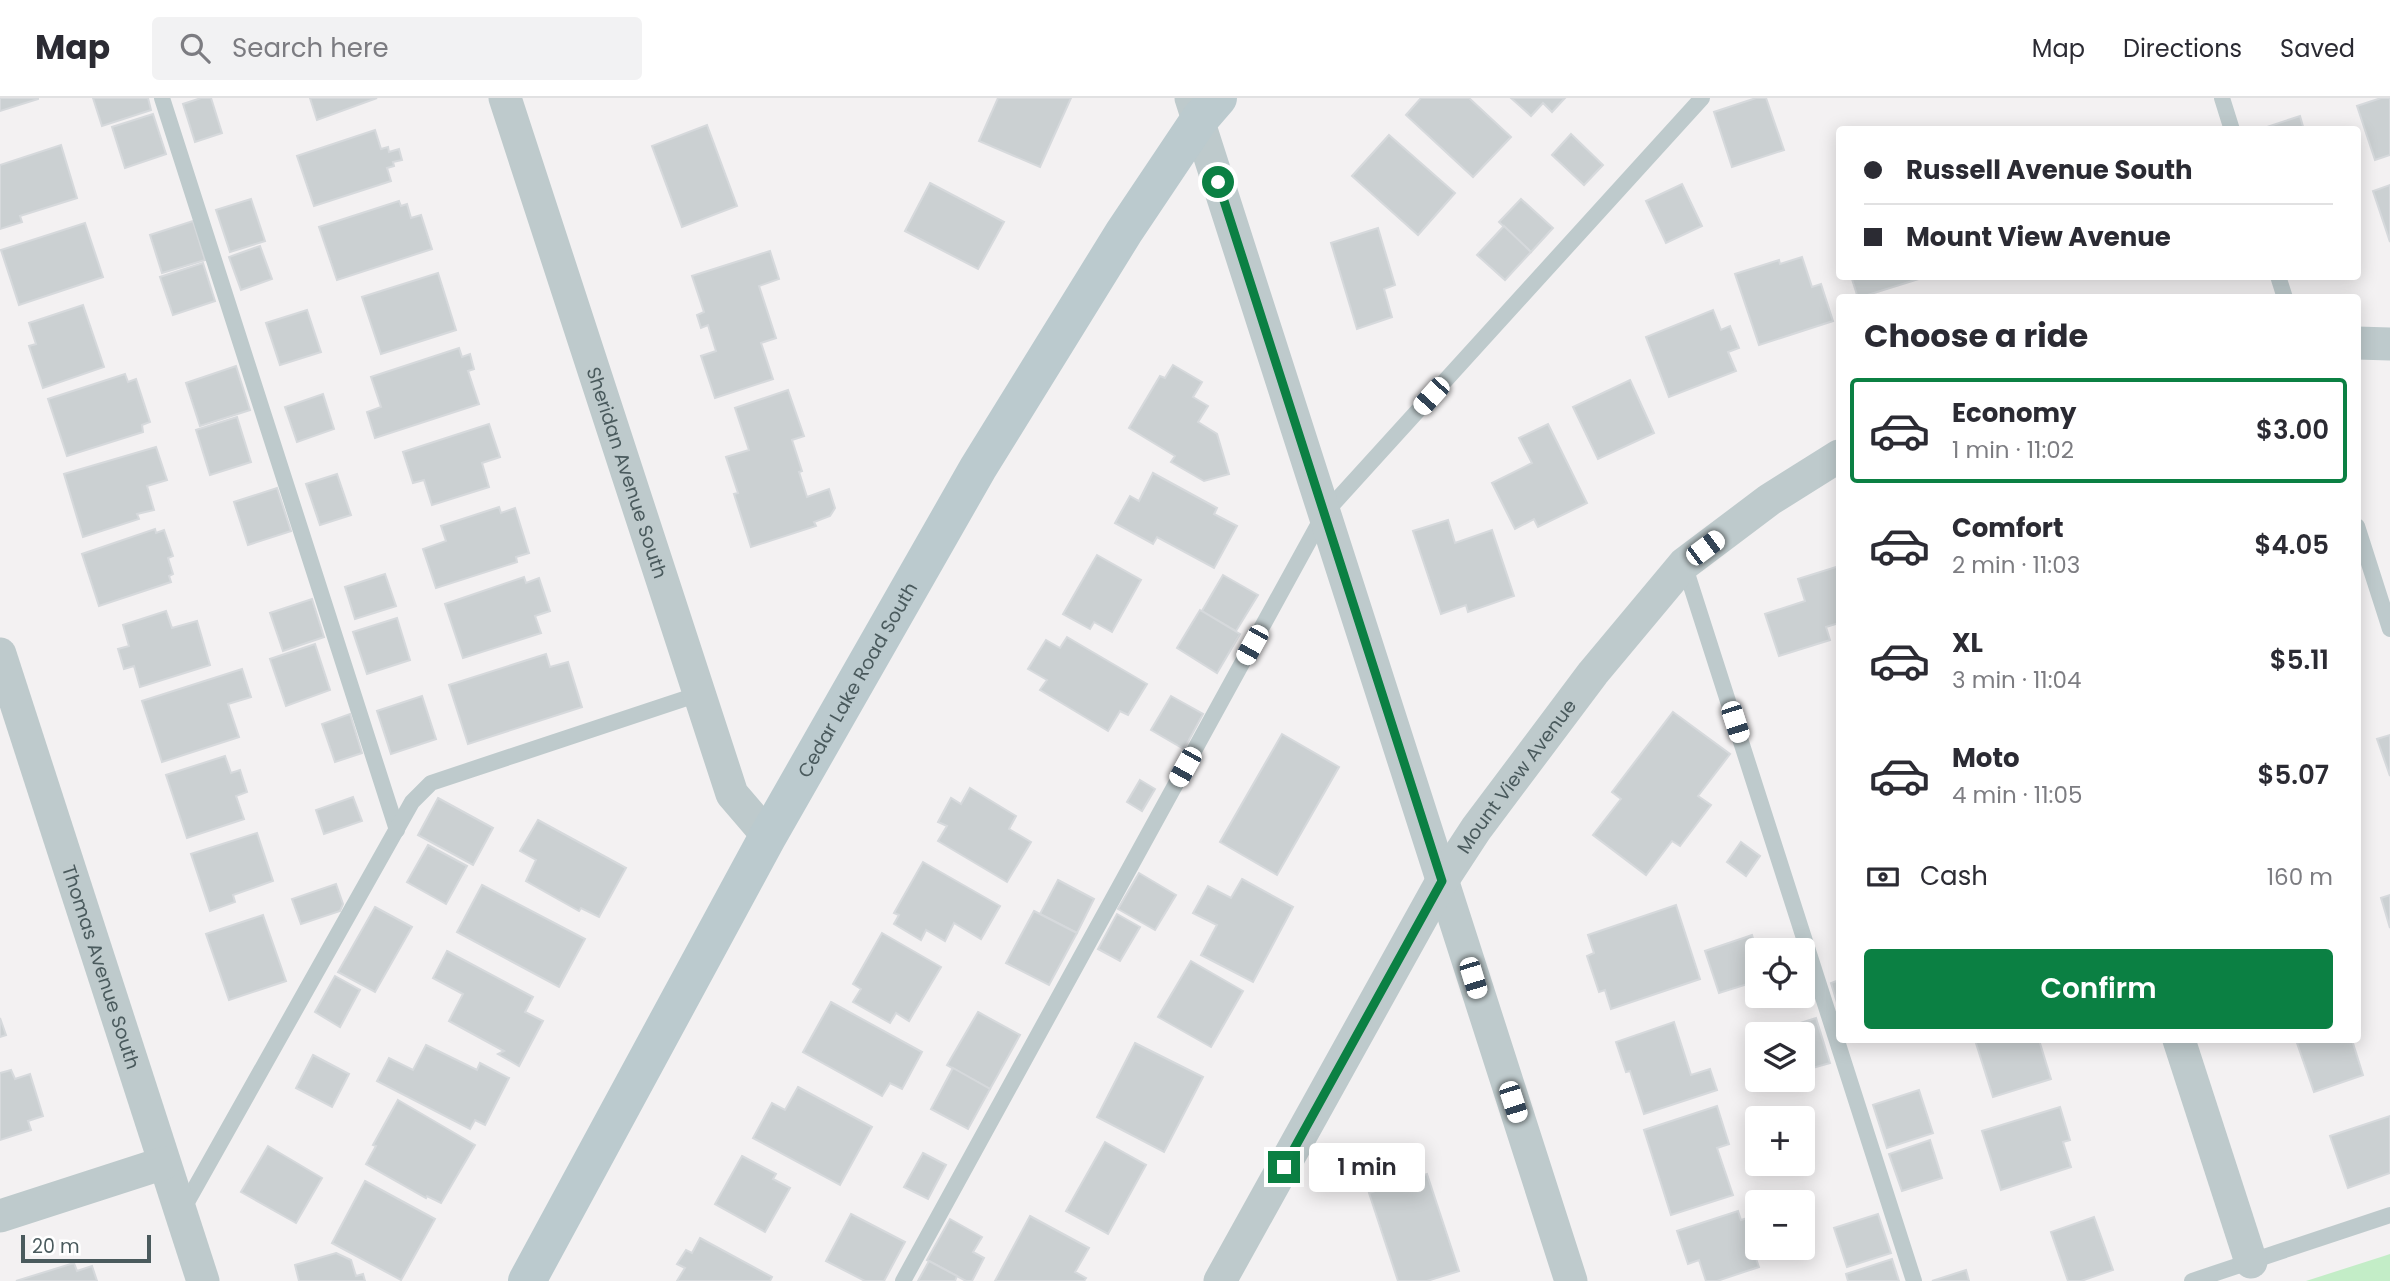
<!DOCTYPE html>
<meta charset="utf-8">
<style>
body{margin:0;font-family:Poppins,sans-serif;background:#f2f2f3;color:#2b2b33;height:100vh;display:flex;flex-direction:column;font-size:26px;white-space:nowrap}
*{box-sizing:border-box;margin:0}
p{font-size:23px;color:#7c7c81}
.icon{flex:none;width:38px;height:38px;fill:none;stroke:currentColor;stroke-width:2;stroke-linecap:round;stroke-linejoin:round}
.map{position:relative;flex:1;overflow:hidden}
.details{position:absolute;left:1836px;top:196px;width:525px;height:749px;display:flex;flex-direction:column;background:#fff;border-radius:7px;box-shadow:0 4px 18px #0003}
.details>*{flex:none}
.banner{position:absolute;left:1836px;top:28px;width:525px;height:154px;border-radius:7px;box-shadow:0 4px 18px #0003;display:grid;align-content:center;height:154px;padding:0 28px;background:#fff}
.fabs{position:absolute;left:1745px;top:840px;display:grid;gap:14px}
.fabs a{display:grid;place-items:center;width:70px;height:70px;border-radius:7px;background:#fff;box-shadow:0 4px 18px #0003;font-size:35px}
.scale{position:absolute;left:21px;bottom:18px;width:130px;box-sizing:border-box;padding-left:7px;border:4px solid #4a5a5d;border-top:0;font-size:19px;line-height:24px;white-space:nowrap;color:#4a5a5d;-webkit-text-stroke:5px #fff;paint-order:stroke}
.end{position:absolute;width:32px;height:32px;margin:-16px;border:9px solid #0b8043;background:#fff;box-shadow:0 0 0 4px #fff}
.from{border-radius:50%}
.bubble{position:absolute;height:49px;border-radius:7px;background:#fff;box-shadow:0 4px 18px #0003;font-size:23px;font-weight:600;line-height:49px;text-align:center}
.car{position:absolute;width:21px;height:42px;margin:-21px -10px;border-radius:9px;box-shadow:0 0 5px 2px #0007;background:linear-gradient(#fff 24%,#345 0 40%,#fff 0 76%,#345 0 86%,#fff 0)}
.banner b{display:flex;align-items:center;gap:24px;height:66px;font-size:26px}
.banner b+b{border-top:2px solid #e1e1e2}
.banner i{width:18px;height:18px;background:#2b2b33}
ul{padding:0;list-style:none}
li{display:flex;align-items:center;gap:21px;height:105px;margin:0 14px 10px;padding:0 14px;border:4px solid transparent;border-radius:7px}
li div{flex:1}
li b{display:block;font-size:26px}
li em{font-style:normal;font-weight:600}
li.active{border-color:#0b8043}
li>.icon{width:63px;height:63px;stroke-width:1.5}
h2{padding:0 28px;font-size:32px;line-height:84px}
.pay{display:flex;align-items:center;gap:18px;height:77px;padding:0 28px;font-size:26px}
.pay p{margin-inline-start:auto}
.action{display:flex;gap:14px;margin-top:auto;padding:14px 28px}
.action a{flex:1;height:80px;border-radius:7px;background:#0b8043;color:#fff;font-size:28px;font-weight:600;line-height:80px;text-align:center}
header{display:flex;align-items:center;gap:42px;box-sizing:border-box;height:98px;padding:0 35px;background:#fff;border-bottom:2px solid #e1e1e2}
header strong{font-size:33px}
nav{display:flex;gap:38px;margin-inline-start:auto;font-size:24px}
.search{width:490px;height:63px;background:#f2f2f3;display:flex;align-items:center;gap:18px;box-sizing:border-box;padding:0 24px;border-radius:7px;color:#7c7c81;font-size:26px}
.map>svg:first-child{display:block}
</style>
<header>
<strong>Map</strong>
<div class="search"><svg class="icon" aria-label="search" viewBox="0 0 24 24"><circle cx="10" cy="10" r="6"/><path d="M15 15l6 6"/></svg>Search here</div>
<nav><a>Map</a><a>Directions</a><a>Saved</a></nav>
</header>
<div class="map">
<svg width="2390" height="1183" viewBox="0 0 2390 1183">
<rect width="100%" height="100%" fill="#f3f1f2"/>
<path fill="#c3edc7" d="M2390 1156V1183H2306L2384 1158Z"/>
<g fill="#cbd0d2" stroke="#d6d9dc" stroke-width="2">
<path d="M0 0H38V1L0 13Z"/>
<path d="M93 0H148L151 12 102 28Z"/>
<path d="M201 0H211L222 35 195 44 183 6Z"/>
<path d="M310 0H377L317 22Z"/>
<path d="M998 0H1071L1040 69 979 43Z"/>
<path d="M1421 0H1469L1511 39 1473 79 1406 17Z"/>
<path d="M1511 0H1565L1552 14 1543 5 1531 18Z"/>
<path d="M1756 0H1766L1784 52 1732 69 1714 14Z"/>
<path d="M2381 0H2390V57L2375 62 2357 8Z"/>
<path d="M153 16 166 56 125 70 112 29Z"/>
<path d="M2300 18 2304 32 2261 31Z"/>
<path d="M707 27 737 108 682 129 652 48Z"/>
<path d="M375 32 381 51 388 49 389 54 399 51 402 62 393 64 394 68 387 70 391 83 314 108 297 58Z"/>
<path d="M1571 36 1603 67 1584 87 1552 57Z"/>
<path d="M1389 37 1455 95 1418 137 1352 78Z"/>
<path d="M61 47 77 100 20 118 22 124 0 131V67Z"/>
<path d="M930 85 1004 124 978 171 905 133Z"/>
<path d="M1682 86 1702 128 1666 145 1646 103Z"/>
<path d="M2390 87V144L2373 93Z"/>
<path d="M251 101 265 143 230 154 216 112Z"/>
<path d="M1521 101 1553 130 1531 154 1499 124Z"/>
<path d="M399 103 401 108 407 106 411 120 421 117 432 151 337 182 319 129Z"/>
<path d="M193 123 205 162 162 175 150 137Z"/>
<path d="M85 125 103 179 19 207 1 152Z"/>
<path d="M1504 128 1531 154 1505 182 1477 157Z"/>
<path d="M1378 130 1395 187 1384 191 1392 219 1357 231 1331 145Z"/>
<path d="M260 148 272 181 241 192 229 159Z"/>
<path d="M770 153 779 181 759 188 776 240 761 245 773 281 715 300 701 258 716 253 708 227 701 230 697 217 704 214 692 178Z"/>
<path d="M1802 159 1812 189 1821 186 1833 223 1759 247 1735 176 1779 162 1780 166Z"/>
<path d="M203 165 215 203 173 217 160 179Z"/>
<path d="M438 175 456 232 381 256 362 199Z"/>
<path d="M1851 178H1922V180L1858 200Z"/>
<path d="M83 207 104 269 43 290 29 248 36 246 29 225Z"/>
<path d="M307 212 321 254 280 267 266 225Z"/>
<path d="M1713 212 1721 232 1730 228 1739 250 1728 254 1736 273 1669 299 1646 239Z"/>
<path d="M459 250 462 259 470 256 474 271 468 273 479 306 375 340 367 314 381 309 371 279Z"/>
<path d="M1173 267 1202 284 1193 299 1208 308 1198 324 1217 336 1229 376 1204 383 1171 364 1175 358 1129 330 1160 278 1165 280Z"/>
<path d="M236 268 250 312 200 328 186 285Z"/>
<path d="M125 276 128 284 136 281 150 324 142 327 143 334 67 358 48 301Z"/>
<path d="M1630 282 1654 335 1598 361 1573 309Z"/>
<path d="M788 292 804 338 792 342 802 373 799 374 807 399 829 391 835 410 830 418 814 424 816 428 751 449 734 396 738 395 726 359 749 352 735 310Z"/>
<path d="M323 296 334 331 297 344 285 309Z"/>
<path d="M237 319 251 364 210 377 196 332Z"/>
<path d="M489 326 500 359 482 365 489 389 432 407 424 382 413 385 403 354Z"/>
<path d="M1548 326 1587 405 1538 429 1534 421 1515 431 1492 385 1532 365 1519 340Z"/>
<path d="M156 349 167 382 147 388 154 412 137 416 139 421 83 439 64 376Z"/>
<path d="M1153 375 1217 410 1214 416 1237 428 1214 470 1157 439 1153 446 1115 425 1130 398 1139 403Z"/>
<path d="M337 376 351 417 320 427 306 386Z"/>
<path d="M277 390 291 433 248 447 234 404Z"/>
<path d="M499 409 501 415 515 410 529 455 516 459 517 464 436 490 423 451 446 443 441 428Z"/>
<path d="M1448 422 1455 445 1492 432 1514 498 1468 514 1466 507 1441 516 1413 433Z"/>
<path d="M155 431 156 435 164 432 173 458 168 460 173 476 169 478 171 484 99 508 82 456Z"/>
<path d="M1097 457 1141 482 1112 534 1094 524 1090 531 1063 516Z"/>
<path d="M1839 468V525L1826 529 1830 542 1779 558 1765 516 1805 503 1798 481Z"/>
<path d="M385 476 396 508 355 521 345 489Z"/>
<path d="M1223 477 1258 497 1236 533 1202 513Z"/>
<path d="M524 479 526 485 539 480 550 513 535 518 541 535 463 560 445 506Z"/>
<path d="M312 501 324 539 283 553 270 515Z"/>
<path d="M1200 512 1240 536 1217 575 1177 550Z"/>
<path d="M166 513 172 530 197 523 210 567 140 589 134 568 124 571 118 551 129 548 123 527Z"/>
<path d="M397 520 410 562 367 576 353 534Z"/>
<path d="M1067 539 1147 586 1128 617 1120 613 1108 633 1040 592 1047 582 1028 571 1046 542 1060 550Z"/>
<path d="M315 546 330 592 286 608 270 561Z"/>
<path d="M546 556 550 569 568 564 582 609 468 646 449 587Z"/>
<path d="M242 571 251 599 228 606 239 639 162 664 142 603Z"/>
<path d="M422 598 436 641 391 656 377 613Z"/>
<path d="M1171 598 1203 616 1184 651 1151 632Z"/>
<path d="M1673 614 1730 656 1698 698 1711 707 1680 748 1672 743 1646 777 1593 737 1621 701 1612 694Z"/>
<path d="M350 616 362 655 335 664 322 626Z"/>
<path d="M1282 636 1339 669 1277 777 1220 744Z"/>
<path d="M2390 637V678L2377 641Z"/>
<path d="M225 658 231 675 240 672 247 694 236 698 244 721 187 740 166 677Z"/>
<path d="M1140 682 1155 691 1142 713 1127 704Z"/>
<path d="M970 690 1016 718 1009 731 1031 744 1007 784 938 743 947 728 938 724 951 700 961 706Z"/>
<path d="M353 699 362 723 324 736 316 712Z"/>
<path d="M438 700 493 730 473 767 418 737Z"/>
<path d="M538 722 626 770 599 819 581 810 579 813 526 783 536 762 520 753Z"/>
<path d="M257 735 273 783 233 797 235 804 210 813 191 756Z"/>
<path d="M1741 744 1760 758 1746 778 1727 764Z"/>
<path d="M428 747 467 768 446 806 407 784Z"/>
<path d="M923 764 1000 808 981 841 954 825 945 843 926 832 921 842 894 826 899 817 894 815Z"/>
<path d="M1139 775 1176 797 1155 832 1118 811Z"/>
<path d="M1242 781 1293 809 1253 884 1201 857 1217 827 1193 815 1208 788 1231 800Z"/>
<path d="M1058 782 1094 801 1077 835 1040 816Z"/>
<path d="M336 786 343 806 340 813 301 826 292 801Z"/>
<path d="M482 787 585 841 559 889 457 834Z"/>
<path d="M2390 797V830L2381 800Z"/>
<path d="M1676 807 1700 881 1611 911 1605 892 1599 894 1587 858 1594 855 1588 837Z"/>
<path d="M375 809 412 829 375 894 338 874Z"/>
<path d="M1034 813 1077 835 1049 887 1006 865Z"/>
<path d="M1117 816 1140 829 1120 863 1098 851Z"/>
<path d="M263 817 286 883 229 902 206 836Z"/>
<path d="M882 835 941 869 909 923 896 915 890 925 853 904 861 891 853 886Z"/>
<path d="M1752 837 1757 854V883L1719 895 1705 853Z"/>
<path d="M447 853 533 899 525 914 543 923 519 968 498 956 504 953 449 923 463 896 433 880Z"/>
<path d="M1191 863 1243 893 1211 949 1158 919Z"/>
<path d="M335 878 360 892 340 929 315 914Z"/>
<path d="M1839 882V911L1831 885Z"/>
<path d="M831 904 922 954 902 991 890 985 882 998 803 954Z"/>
<path d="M978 914 1020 937 990 991 947 967Z"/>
<path d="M0 920 6 937 0 939Z"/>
<path d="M1816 920 1830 965 1802 973V936H1766Z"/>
<path d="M1674 924 1691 977 1710 971 1717 992 1644 1016 1630 973 1626 974 1616 944Z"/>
<path d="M1975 942H2039L2051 981 1993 999Z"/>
<path d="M2308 942H2352L2363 977 2314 994 2297 945Z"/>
<path d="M1135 945 1203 979 1164 1054 1097 1019Z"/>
<path d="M426 947 477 972 480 965 509 980 485 1027 475 1022 470 1031 377 983 389 960 413 972Z"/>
<path d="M313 957 349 976 332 1009 296 990Z"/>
<path d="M953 970 990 991 968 1031 931 1011Z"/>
<path d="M11 972 15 981 30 976 43 1018 28 1023 31 1032 0 1042V975Z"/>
<path d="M798 989 872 1029 840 1087 753 1040 772 1005 785 1012Z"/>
<path d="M1919 992 1933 1035 1887 1050 1873 1007Z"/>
<path d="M398 1002 475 1047 441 1105 427 1098 426 1100 366 1066 376 1048 373 1047Z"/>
<path d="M1717 1008 1729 1046 1717 1050 1733 1097 1671 1117 1644 1032Z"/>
<path d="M2060 1009 2070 1042 2063 1044 2071 1069 2001 1092 1982 1033Z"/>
<path d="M2390 1018V1075L2348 1090 2330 1038Z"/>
<path d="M1930 1042 1942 1080 1902 1093 1889 1056Z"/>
<path d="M1105 1044 1146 1067 1108 1136 1066 1113Z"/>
<path d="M268 1048 322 1080 296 1125 241 1094Z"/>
<path d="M923 1055 946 1067 928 1101 904 1089Z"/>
<path d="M742 1058 776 1076 773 1081 790 1090 765 1134 715 1106Z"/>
<path d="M1427 1076 1459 1173 1427 1183H1398L1369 1095Z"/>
<path d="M365 1083 435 1121 401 1182 332 1145Z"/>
<path d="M1738 1113 1741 1122 1757 1117V1147L1752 1149 1759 1169 1717 1183H1706L1699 1162 1688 1166 1677 1133Z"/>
<path d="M851 1116 905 1144 884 1183H865L826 1163Z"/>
<path d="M1878 1116 1891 1155 1847 1169 1834 1130Z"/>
<path d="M1030 1118 1089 1150 1075 1174 1086 1180 1084 1183H995Z"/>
<path d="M2094 1119 2113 1172 2081 1183H2068L2051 1134Z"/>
<path d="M950 1121 982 1139 973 1154 984 1160 972 1183H966L927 1162Z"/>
<path d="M700 1140 772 1179 770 1183H677L685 1170 677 1166 686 1152 692 1155Z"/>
<path d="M336 1155 351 1162 356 1178 363 1176 365 1183H299L295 1167Z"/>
<path d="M1892 1161 1899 1183H1848L1846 1176Z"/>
<path d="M929 1163 957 1178 955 1183H918Z"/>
<path d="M74 1165 77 1173 92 1168 97 1183H16Z"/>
<path d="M1966 1172 1969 1183H1932Z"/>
</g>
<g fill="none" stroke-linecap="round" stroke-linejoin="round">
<g stroke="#becacc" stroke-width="16">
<path d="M162 0 397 732"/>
<path d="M2222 0 2232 32"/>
<path d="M2278 178 2285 200"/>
<path d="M2357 428 2390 531"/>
<path d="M1684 466 1914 1183"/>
<path d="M182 1113 412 704 431 685 699 596"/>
<path d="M903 1183 1324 416 1702 0"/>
<path d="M2192 1183 2390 1117"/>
</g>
<g stroke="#becacc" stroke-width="33">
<path id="s1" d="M505 0 732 696 768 738"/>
<path d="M1191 0 1571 1183"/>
<path d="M2357 245 2390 246"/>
<path id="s2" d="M0 556 203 1183"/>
<path d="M2179 942 2251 1164"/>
<path d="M0 1118 164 1065"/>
<path id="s3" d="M1220 1183 1442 783 1476 731 1593 575 1684 466 1769 402 1839 358"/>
</g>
<path stroke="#bbcace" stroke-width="38" id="s4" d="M527 1183 768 738 978 370 1124 134 1199 22 1218 0"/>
</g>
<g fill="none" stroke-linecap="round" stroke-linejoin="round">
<path stroke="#0b8043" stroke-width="9" d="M1218 84 1442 783 1284 1069"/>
</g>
<g text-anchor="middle" stroke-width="6" stroke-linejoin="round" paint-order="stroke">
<g font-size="19" fill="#4a5a5d" stroke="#fff">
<text dy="7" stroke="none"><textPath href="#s1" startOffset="394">Sheridan Avenue South</textPath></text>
<text dy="7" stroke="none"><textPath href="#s4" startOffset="686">Cedar Lake Road South</textPath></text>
<text dy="7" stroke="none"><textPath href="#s3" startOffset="586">Mount View Avenue</textPath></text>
<text dy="7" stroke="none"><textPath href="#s2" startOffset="329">Thomas Avenue South</textPath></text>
</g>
</g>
</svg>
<div class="fabs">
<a><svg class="icon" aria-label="locate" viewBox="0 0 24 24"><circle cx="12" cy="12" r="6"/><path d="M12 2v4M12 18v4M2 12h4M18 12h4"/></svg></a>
<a><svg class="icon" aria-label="layers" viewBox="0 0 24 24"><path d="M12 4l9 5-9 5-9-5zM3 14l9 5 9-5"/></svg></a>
<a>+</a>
<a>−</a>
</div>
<div class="scale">20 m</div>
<i class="end from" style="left:1218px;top:84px"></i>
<i class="end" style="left:1284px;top:1069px"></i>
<div class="bubble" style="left:1309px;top:1045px;width:116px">1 min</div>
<i class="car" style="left:1431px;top:298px;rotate:222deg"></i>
<i class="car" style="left:1705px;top:450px;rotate:53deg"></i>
<i class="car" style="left:1252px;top:547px;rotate:209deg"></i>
<i class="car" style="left:1735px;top:624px;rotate:162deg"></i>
<i class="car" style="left:1185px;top:669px;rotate:209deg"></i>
<i class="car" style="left:1473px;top:880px;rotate:163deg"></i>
<i class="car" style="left:1513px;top:1004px;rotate:162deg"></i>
<div class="banner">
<b><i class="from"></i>Russell Avenue South</b>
<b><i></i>Mount View Avenue</b>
</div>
<section class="details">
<h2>Choose a ride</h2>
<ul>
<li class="active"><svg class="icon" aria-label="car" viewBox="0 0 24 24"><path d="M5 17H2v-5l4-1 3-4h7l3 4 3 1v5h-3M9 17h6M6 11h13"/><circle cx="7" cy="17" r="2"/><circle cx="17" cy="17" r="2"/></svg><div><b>Economy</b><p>1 min · 11:02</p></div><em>$3.00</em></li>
<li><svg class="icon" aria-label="car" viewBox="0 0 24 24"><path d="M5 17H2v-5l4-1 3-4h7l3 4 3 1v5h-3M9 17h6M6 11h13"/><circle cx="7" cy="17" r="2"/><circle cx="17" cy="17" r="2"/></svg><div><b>Comfort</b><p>2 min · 11:03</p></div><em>$4.05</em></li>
<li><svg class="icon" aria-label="car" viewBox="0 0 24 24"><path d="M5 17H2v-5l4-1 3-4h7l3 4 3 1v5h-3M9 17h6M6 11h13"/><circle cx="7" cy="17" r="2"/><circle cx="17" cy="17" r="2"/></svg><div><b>XL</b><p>3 min · 11:04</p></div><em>$5.11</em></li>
<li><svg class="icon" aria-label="car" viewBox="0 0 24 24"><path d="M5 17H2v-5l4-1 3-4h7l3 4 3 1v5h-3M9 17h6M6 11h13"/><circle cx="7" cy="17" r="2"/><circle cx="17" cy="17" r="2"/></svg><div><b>Moto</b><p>4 min · 11:05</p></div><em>$5.07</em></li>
</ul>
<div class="pay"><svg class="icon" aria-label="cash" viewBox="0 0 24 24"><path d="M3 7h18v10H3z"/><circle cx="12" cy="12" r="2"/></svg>Cash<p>160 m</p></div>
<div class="action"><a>Confirm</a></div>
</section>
</div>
